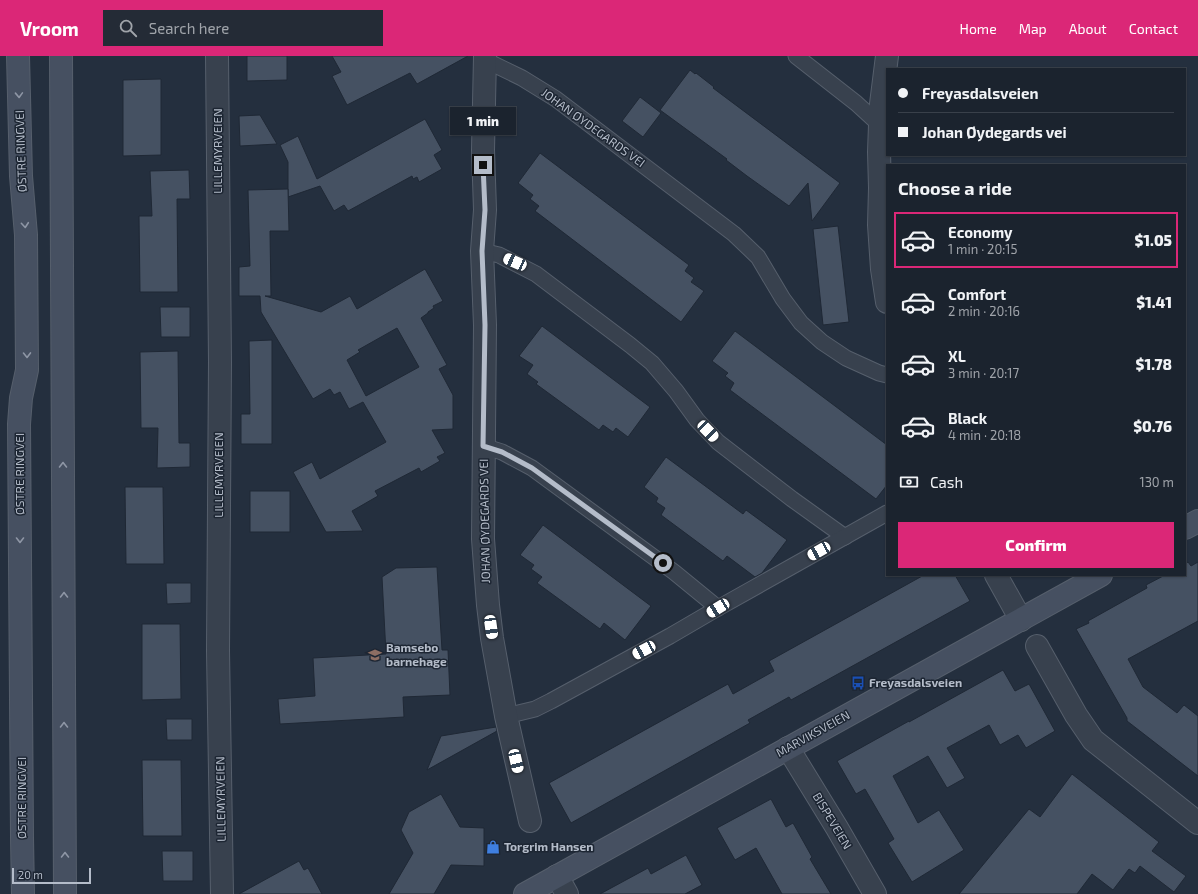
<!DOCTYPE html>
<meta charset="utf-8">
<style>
body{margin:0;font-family:"Exo 2",sans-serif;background:#242b36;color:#f1f3f6;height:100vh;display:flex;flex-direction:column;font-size:15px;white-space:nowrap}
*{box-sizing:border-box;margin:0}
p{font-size:13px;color:#a0a4aa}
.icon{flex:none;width:22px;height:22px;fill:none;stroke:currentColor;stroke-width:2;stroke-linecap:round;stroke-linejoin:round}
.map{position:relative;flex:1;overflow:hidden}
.sheet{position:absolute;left:886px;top:108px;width:300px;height:412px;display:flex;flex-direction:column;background:#1b232e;border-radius:0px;box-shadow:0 1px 3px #0004,0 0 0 1px #39404a}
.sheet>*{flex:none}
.guide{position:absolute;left:886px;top:12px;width:300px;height:88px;border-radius:0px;box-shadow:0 1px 3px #0004,0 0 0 1px #39404a;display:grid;align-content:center;height:88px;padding:0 12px;background:#1b232e}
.scale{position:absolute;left:12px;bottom:10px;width:79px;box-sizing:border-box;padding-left:4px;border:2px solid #b4bcc9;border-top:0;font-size:11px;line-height:14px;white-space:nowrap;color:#b4bcc9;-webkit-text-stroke:3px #1d2633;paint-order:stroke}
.end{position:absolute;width:18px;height:18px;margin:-9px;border:5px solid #b4bcc9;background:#111;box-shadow:0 0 0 2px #111}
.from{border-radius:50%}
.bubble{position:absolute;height:28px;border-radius:0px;background:#1b232e;box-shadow:0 1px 3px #0004,0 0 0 1px #39404a;font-size:13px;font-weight:800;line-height:28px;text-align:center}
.car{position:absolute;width:12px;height:24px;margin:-12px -6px;border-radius:5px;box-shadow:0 0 3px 1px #0007;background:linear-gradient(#fff 24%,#345 0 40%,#fff 0 76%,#345 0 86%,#fff 0)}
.guide b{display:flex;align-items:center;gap:14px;height:38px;font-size:15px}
.guide b+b{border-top:1px solid #39404a}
.guide i{width:10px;height:10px;background:#f1f3f6}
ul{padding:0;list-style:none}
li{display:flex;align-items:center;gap:12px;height:56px;margin:0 8px 6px;padding:0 4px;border:2px solid transparent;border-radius:0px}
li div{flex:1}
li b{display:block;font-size:15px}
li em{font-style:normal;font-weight:800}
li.current{border-color:#db2777}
li>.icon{width:36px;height:36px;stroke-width:1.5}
h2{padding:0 12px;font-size:18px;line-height:48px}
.pay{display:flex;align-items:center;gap:10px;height:44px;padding:0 12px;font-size:15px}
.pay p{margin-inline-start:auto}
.cta{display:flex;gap:8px;margin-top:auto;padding:8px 12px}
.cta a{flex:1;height:46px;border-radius:0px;background:#db2777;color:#fff;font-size:16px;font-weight:800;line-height:46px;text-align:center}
header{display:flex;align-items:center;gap:24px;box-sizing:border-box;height:56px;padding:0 20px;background:#db2777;color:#fff}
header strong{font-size:19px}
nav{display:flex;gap:22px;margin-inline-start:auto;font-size:14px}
.search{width:280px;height:36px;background:#242b36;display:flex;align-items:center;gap:10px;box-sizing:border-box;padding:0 14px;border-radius:0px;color:#a0a4aa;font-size:15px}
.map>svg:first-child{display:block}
</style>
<header>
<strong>Vroom</strong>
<div class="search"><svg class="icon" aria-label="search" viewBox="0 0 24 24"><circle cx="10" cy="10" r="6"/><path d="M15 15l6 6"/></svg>Search here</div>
<nav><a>Home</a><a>Map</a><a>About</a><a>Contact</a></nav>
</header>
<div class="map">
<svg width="1198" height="838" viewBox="0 0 1198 838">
<rect width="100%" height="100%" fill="#242f3e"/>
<g fill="#455162" stroke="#1f2835" fill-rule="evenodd">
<path d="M247 0H287V24L247 25Z"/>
<path d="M332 0H468L417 28 410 17 347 49 332 20 341 16Z"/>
<path d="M690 14 695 18 696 17 714 31 713 32 840 127 812 165 808 127 789 150 747 120 726 104 727 103 660 54Z"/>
<path d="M161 23V99L123 100V24Z"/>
<path d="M640 41 661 57 643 81 622 65Z"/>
<path d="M260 59 277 88 240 90 239 60Z"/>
<path d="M425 63 442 94 434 99 442 113 419 126 417 121 413 123 412 120 348 155 344 149 334 155 320 130 288 141V106L280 89 298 80 317 123Z"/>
<path d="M540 97 689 209 685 215 694 222 691 226 704 235 681 266 535 155 539 150 530 143 533 139 518 127Z"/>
<path d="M189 114 190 143H177L178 236H140L139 160H152L150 115Z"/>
<path d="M288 133 289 175H270L271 240H265L321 256 350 240 357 253 425 213 443 245 433 250 434 252 428 256V257L421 262 447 309 439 313 453 339V373L432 374 445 397 437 401 440 405 421 416 419 412 375 435 378 440 352 455 363 475 326 476 293 416 312 406 320 423 386 386 363 346 349 353 340 336 334 339 330 333 313 343 261 256 260 240H239V211L250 210 248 134ZM397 272 419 311 366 340 347 304 360 296 358 294Z"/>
<path d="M838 170 849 266 823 269 813 173Z"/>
<path d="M160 251H190V281H161Z"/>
<path d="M542 270 650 351 628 381 616 372 613 376 603 369 599 374 536 328 538 326 527 318 533 309 519 300Z"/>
<path d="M735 275 887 389V429L876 443 730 334 734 327 725 320 728 317 712 305Z"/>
<path d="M272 284V388H241V358H250L249 285Z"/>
<path d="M178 295 179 387H190V411L157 412 158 372H141L140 296Z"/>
<path d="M666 401 743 458 746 454 787 484 762 517 755 521 727 500 723 505 661 459 665 452 656 446 658 442 644 431Z"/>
<path d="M125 431H163L164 508H126Z"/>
<rect x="250" y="435" width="40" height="41"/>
<path d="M543 469 651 550 625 584 604 567 600 573 537 527 542 521 531 513 534 509 520 499Z"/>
<path d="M1188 506 1191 510 1198 506V565L1128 603 1143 631 1177 657 1184 649 1198 660V720L1127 665V662L1076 573 1089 567 1088 565 1147 532 1146 529 1165 519H1185V508Z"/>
<path d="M437 511 442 594H448L450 639 403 641 404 661 280 668 278 643 315 640 313 602 386 598 382 521 396 512Z"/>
<path d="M924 519H955L970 545 791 644 789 641 748 664 750 667 571 767 549 727 728 628 733 638 774 615 769 605Z"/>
<path d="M166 527H191V547L167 548Z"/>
<path d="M142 568H180L181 643 142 644Z"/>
<path d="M1003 614 1015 635 1029 628 1055 675 1026 692 1018 679 1000 689 989 669 947 692 965 722 947 732 928 700 893 720 918 767 939 754 964 794 912 826 888 787 894 783 865 733 856 738 837 705 909 665V666Z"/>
<path d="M166 663H192V684H167Z"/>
<path d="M496 671 497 675 427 714 441 680Z"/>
<path d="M142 704H181L182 780H143Z"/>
<path d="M1072 718 1159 786 1152 795 1186 820 1174 836 1140 810 1135 817 1129 813 1113 834 1092 818 1077 838H959L1029 753 1040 761Z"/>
<path d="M441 738 460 771 484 772V810L451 809 434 838H389L413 797 401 774 409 756Z"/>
<path d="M771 743 786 771 793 767 812 801 810 803 831 838H782L756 792 735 804 717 772Z"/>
<path d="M162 795H193V825H163Z"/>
<path d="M686 799 702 829 685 838H600L648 812 651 818Z"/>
<path d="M299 805 304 814 308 812 322 838H239Z"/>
</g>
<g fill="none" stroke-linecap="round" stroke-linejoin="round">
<g stroke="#565f6c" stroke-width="17">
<g id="lane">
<path d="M796 0 856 47 880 69"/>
<path d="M485 4 522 22 556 43 734 178 758 201 783 243 801 267 822 286 846 302 879 317 887 319"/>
<path d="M482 195 499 199 536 218 630 289 652 307 676 335 697 364 718 386 792 443 845 481"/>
<path d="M483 390 502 396 532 412 674 516 718 552"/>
<path d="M506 660 535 653 551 645 670 580 718 552 887 457"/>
</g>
</g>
<g stroke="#565f6c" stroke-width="24">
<g id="street">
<path d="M217 0 220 306 218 595 222 838"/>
<path d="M485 0 483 94 485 154 482 195 485 269 483 483 488 549 492 582 506 660 530 765"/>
<path d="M887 246 882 213 879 169 880 132 879 96 880 69V56L887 0"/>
<path d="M996 519 1021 564"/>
<path d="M1037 590 1076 659 1093 684 1198 767"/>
<path d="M788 692 837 772 875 838"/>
<path d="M557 820 567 838"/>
</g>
</g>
<g stroke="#565f6c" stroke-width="24">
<g id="secondary">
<path d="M18 0 21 120 26 179 27 314 21 342 19 368 22 781 23 838"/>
<path d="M61 0 65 838"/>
<path d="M1185 472 1198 465"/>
<path d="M525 838 1101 519"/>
</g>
</g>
<use href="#lane" stroke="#38414e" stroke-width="15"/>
<use href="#street" stroke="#38414e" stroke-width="22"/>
<use href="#secondary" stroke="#465061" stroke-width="22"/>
</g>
<defs><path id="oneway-chevron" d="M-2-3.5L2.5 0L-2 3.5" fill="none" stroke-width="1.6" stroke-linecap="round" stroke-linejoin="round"/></defs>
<g stroke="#8e96a5">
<use href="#oneway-chevron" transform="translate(19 39) rotate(88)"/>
<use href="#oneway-chevron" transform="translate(25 169) rotate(85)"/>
<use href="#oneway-chevron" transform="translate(27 299) rotate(89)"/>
<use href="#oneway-chevron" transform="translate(63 409) rotate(-90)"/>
<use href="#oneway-chevron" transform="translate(20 484) rotate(90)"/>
<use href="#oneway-chevron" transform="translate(64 539) rotate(-90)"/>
<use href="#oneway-chevron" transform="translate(64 669) rotate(-90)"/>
<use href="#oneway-chevron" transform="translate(65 799) rotate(-90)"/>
</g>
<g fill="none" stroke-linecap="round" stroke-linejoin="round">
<path stroke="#b4bcc9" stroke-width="5" d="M483 109 485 154 482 195 485 269 483 390 502 396 532 412 663 507"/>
</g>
<defs>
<g id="school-bare" transform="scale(1.08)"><path d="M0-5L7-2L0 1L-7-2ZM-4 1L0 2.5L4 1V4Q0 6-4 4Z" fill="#8d6e63" stroke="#1d2633" stroke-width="2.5" paint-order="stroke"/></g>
<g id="bus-bare" transform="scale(1.08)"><path d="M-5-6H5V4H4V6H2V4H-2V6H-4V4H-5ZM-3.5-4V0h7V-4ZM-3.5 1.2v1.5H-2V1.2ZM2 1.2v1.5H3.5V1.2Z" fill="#1a4fb4" stroke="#1d2633" stroke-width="2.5" paint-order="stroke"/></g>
<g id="shop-bare" transform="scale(1.08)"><path d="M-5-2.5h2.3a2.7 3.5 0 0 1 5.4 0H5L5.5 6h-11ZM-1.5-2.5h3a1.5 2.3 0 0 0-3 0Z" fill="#3f7fe0" stroke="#1d2633" stroke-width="2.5" paint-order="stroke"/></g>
</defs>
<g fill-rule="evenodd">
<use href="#school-bare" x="375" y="599"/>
<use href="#bus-bare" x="858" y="627"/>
<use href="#shop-bare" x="493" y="791"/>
</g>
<g text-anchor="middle" stroke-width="3" stroke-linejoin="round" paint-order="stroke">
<g font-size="12" fill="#b4bcc9" stroke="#1d2633">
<text transform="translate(593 72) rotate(36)" y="4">JOHAN ØYDEGARDS VEI</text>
<text transform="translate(21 95) rotate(-92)" y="4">ØSTRE RINGVEI</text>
<text transform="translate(218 95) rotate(-90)" y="4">LILLEMYRVEIEN</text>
<text transform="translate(20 418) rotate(-90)" y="4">ØSTRE RINGVEI</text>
<text transform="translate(219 419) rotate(-90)" y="4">LILLEMYRVEIEN</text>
<text transform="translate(485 465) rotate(-91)" y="4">JOHAN ØYDEGARDS VEI</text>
<text transform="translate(813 678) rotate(-29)" y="4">MARVIKSVEIEN</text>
<text transform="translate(22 742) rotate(-90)" y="4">ØSTRE RINGVEI</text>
<text transform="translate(221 743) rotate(-91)" y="4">LILLEMYRVEIEN</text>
<text transform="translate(832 765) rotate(59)" y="4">BISPEVEIEN</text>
</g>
<g font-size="12" font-weight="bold" fill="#b4bcc9" stroke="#1d2633" text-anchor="start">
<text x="386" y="596">Bamsebo<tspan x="386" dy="14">barnehage</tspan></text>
<text x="869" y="631">Freyasdalsveien</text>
<text x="504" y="795">Torgrim Hansen</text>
</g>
</g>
</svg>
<div class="scale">20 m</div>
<i class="end from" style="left:663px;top:507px"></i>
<i class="end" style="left:483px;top:109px"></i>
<div class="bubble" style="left:450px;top:51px;width:66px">1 min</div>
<i class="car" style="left:515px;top:206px;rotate:294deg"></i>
<i class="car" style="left:708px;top:375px;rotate:136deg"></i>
<i class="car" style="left:819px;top:495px;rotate:241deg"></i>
<i class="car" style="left:718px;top:552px;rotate:239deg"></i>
<i class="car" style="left:491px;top:571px;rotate:172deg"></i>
<i class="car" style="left:644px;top:594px;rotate:242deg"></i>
<i class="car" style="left:516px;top:705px;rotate:167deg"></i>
<div class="guide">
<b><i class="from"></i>Freyasdalsveien</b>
<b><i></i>Johan Øydegards vei</b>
</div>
<section class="sheet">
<h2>Choose a ride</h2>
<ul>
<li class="current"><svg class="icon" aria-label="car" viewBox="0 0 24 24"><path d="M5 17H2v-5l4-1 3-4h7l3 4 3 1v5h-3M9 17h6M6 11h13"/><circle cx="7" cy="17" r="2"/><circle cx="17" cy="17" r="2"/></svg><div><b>Economy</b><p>1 min · 20:15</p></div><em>$1.05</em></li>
<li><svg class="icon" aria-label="car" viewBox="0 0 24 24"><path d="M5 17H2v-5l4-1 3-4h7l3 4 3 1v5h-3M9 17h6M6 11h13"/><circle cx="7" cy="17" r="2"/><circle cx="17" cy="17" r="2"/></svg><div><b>Comfort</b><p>2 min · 20:16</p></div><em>$1.41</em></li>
<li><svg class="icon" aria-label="car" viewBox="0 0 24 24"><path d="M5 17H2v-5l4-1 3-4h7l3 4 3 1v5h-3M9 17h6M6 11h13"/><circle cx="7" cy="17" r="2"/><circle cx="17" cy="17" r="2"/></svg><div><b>XL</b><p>3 min · 20:17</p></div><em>$1.78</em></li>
<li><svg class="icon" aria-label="car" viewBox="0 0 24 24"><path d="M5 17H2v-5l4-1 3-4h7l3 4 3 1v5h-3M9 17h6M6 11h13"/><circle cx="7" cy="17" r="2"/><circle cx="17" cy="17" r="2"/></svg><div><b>Black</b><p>4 min · 20:18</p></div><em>$0.76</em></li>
</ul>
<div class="pay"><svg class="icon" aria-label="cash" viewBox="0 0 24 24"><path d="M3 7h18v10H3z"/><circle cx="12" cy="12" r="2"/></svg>Cash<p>130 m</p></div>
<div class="cta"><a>Confirm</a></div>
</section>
</div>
